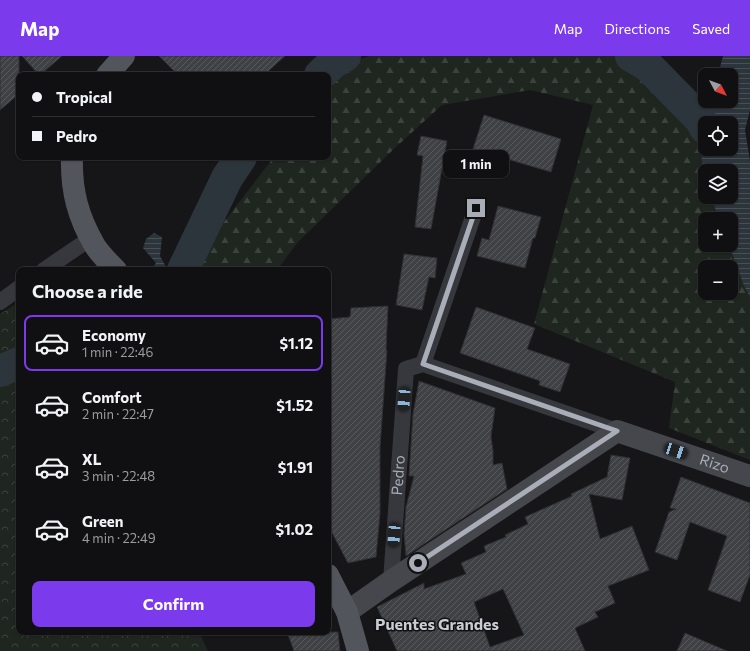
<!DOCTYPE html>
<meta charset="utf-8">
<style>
body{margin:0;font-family:Commissioner,sans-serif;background:#19191b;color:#f1f3f6;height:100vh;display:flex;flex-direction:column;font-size:15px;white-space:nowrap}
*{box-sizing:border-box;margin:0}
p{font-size:13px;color:#9c9d9f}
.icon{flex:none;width:22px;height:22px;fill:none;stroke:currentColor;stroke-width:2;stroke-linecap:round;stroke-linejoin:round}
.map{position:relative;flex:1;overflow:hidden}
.sheet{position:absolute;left:16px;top:211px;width:315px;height:368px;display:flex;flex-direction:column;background:#101012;border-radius:8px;box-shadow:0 1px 3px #0004,0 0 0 1px #303032}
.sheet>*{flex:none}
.hud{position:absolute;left:16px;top:16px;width:315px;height:88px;border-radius:8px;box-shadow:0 1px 3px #0004,0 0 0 1px #303032;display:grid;align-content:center;height:88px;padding:0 16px;background:#101012}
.needle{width:26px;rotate:131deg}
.controls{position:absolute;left:698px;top:12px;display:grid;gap:8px}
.controls a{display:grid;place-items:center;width:40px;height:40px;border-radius:8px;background:#101012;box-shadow:0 1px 3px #0004,0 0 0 1px #303032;font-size:20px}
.end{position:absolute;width:18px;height:18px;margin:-9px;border:5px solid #a8adb8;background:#111;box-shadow:0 0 0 2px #111}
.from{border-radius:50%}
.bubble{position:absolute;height:28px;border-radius:8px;background:#101012;box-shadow:0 1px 3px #0004,0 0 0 1px #303032;font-size:13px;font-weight:700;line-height:28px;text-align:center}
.car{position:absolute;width:12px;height:24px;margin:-12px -6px;border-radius:5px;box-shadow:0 0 3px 1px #0007;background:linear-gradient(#222 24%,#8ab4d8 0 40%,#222 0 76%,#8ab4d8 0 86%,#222 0)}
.hud b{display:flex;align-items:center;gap:14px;height:38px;font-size:15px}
.hud b+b{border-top:1px solid #303032}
.hud i{width:10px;height:10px;background:#f1f3f6}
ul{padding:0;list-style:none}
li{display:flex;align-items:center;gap:12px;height:56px;margin:0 8px 6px;padding:0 8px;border:2px solid transparent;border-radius:8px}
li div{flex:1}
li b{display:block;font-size:15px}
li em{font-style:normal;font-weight:700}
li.selected{border-color:#7c3aed}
li>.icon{width:36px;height:36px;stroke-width:1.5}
h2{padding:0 16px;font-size:18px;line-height:48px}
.button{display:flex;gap:8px;margin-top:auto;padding:8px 16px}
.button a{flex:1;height:46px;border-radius:8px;background:#7c3aed;color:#fff;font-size:16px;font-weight:700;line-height:46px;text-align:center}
header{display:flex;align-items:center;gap:24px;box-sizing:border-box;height:56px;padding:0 20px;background:#7c3aed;color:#fff}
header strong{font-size:19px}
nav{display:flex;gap:22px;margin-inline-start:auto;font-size:14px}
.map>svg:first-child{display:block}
</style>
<header>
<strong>Map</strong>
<nav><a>Map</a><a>Directions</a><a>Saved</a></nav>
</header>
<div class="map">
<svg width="750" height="595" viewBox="0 0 750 595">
<defs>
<pattern id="forest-firs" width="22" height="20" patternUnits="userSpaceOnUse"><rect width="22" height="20" fill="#1e261f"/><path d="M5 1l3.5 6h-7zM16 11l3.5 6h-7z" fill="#3c433d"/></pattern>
<pattern id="park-crowns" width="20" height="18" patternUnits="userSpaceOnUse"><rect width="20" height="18" fill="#1e261f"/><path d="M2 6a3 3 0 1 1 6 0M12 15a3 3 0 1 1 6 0" fill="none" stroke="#3c433d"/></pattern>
<pattern id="water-rules" width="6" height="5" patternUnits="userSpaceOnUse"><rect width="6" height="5" fill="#2c353c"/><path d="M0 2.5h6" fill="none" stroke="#485056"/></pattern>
<pattern id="building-hatch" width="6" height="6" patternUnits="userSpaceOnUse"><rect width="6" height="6" fill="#404145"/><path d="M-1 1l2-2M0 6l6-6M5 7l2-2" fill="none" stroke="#595a5e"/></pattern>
</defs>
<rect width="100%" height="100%" fill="#161618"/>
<path fill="url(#forest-firs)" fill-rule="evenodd" d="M370 0H616L632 6 698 79 705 124V141H711L719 163H705V189H729L744 230 750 241V404L669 372 675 326 534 268 593 49 530 34 442 49 396 91 297 187 277 214H201L213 180 274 101H328V31L346 8ZM705 211H731V237H705Z"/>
<path fill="url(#park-crowns)" d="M19 246V576H199L208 595H0V258Z"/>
<g fill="url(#water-rules)" fill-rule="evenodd">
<path d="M723 0H750V54L745 74 750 105V241L744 230 729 189H731V163H719L711 141H731V115H705V124L698 79 700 63 707 45H731V19H718ZM705 67H731V93H705Z"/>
<path d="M154 177 162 181 160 200 166 211 171 212 173 204C186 198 186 193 187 180L198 182 208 187 198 214H151L156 207 143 192 146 183Z"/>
</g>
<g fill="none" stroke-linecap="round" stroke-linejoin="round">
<g stroke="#2c353c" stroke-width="32">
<path d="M631 0 648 10 700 63 705 72"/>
<path d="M320 19 333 7 345 0"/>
<path d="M183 214 227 122 241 101"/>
<path d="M0 315 19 307"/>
</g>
</g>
<g fill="url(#building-hatch)" stroke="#303034" fill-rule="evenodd">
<path d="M0 0H19V38L0 54Z"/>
<path d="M22 0H62L40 19H39Z"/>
<path d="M159 0H285L264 19H178Z"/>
<path d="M484 59 561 83 551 116 473 93Z"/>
<path d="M421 80 447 85 431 173 415 171 423 100 417 99Z"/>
<path d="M498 150 541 161 535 182H533L525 212 477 200 482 182 489 184Z"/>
<path d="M404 198 437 202 435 222 429 221 422 254 396 249Z"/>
<path d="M388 250 386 294H387L380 391V458L376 501 348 507 328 469V263L350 261 351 252Z"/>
<path d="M476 251 535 272 527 293 570 308 560 336 539 329 540 325 460 297Z"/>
<path d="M419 325 495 352 491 380 493 395V409L502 407 507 433 406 500 404 478 406 451 414 420H409L413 358Z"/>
<path d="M611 399 630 402 622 444 589 438 600 483 632 470 649 514 608 530 615 547 595 556 598 561 575 572 585 595H397L377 551 424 527V533L466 518 461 507 486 496 484 490 506 481 505 479 528 468 525 461 572 440 571 438 607 421ZM503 533 524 579 490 591 474 546Z"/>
<path d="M681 421 750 447V519L740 546 708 534 727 480 690 466 677 504 655 496 669 456 676 453 670 452Z"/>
<path d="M287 576H338L340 595H294Z"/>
<path d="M685 577 727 595H677Z"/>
</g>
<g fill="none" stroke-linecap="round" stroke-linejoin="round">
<g stroke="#37383d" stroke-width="16">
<path d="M44 214 91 182"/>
<path d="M0 246 19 232"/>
<path d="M423 308 476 152"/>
<path id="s1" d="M391 525 406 313 423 308 617 375"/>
</g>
<path stroke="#45474d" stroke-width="22" id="s2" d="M347 556 391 525 617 375 750 420"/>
<g stroke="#53555c" stroke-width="22">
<path d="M107 19 124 0"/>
<path d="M72 101C71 135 78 161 95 190 101 199 109 207 116 214"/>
<path d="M328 519 347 556 358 595"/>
</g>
</g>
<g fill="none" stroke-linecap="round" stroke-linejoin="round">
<path stroke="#a8adb8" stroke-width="5" d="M418 507 617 375 423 308 476 152"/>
</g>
<g text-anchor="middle" stroke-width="3" stroke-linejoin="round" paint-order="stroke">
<g font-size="15" fill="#a8adb8" stroke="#111113">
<text dy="5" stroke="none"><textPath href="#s2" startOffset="428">Rizo</textPath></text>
<text dy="5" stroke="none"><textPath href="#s1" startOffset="106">Pedro</textPath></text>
</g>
<g font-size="16" font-weight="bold" fill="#c9ccd4" stroke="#111113">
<text x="437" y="574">Puentes Grandes</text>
</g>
</g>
</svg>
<div class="controls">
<a><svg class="needle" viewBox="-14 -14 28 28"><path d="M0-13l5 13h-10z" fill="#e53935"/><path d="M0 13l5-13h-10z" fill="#9c9d9f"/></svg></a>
<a><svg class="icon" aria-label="locate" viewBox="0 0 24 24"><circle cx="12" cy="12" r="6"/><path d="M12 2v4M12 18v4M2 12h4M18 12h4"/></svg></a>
<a><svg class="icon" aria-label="layers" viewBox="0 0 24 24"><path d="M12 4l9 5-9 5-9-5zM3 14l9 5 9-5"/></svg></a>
<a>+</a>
<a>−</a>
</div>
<i class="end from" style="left:418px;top:507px"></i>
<i class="end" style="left:476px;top:152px"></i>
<div class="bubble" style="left:443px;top:94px;width:66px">1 min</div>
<i class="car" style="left:404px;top:343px;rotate:184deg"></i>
<i class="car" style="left:676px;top:395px;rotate:109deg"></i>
<i class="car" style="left:394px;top:479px;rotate:184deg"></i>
<div class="hud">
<b><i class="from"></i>Tropical</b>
<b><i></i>Pedro</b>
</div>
<section class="sheet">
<h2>Choose a ride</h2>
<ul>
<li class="selected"><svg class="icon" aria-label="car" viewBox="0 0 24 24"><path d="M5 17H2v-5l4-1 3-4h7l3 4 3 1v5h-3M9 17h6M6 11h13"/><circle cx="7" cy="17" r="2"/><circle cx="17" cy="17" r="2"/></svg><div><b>Economy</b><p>1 min · 22:46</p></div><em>$1.12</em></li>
<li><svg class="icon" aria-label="car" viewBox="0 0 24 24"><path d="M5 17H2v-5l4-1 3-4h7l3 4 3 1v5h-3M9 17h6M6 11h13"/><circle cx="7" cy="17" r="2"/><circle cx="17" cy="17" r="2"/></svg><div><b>Comfort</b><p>2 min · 22:47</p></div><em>$1.52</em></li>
<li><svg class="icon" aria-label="car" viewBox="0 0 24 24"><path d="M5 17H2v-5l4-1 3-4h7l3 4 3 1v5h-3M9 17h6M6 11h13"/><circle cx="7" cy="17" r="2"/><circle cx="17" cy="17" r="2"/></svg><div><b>XL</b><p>3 min · 22:48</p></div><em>$1.91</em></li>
<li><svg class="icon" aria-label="car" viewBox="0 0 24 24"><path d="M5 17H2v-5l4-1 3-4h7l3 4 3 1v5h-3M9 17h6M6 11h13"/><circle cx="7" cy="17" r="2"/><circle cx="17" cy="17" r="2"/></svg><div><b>Green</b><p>4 min · 22:49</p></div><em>$1.02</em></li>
</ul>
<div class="button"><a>Confirm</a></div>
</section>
</div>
